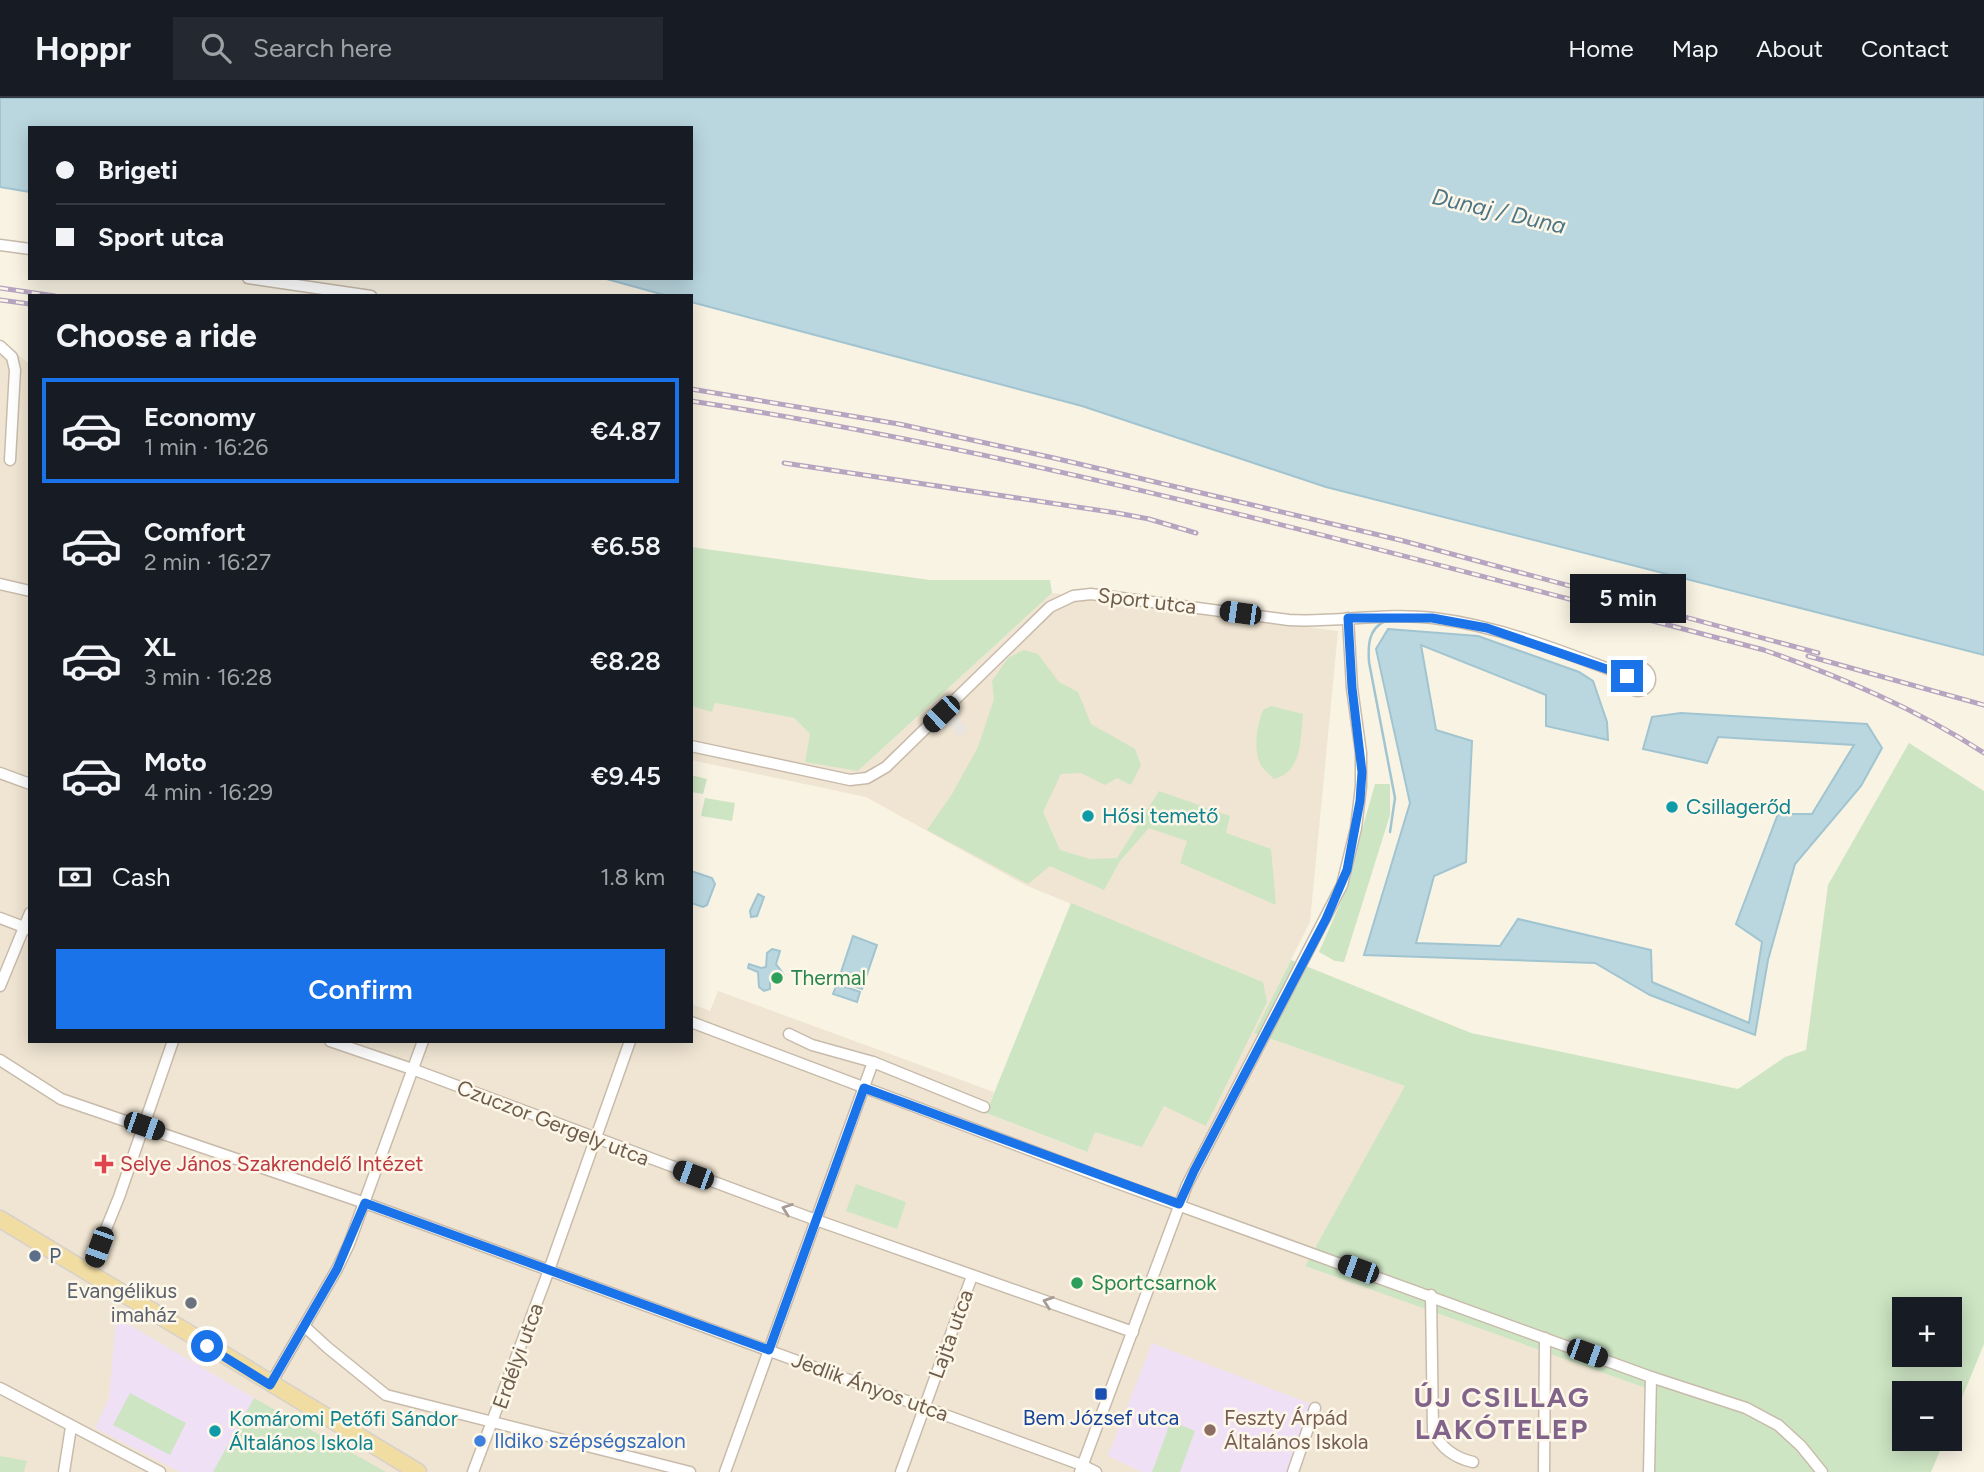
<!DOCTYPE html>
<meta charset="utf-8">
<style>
body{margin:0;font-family:Figtree,sans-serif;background:#242831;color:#f1f3f6;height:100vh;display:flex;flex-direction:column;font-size:26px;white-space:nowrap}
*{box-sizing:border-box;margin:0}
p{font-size:23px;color:#9ea1a6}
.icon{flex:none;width:38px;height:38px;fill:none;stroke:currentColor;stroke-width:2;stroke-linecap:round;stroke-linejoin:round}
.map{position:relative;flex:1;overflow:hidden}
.drawer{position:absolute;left:28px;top:196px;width:665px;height:749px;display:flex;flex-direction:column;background:#171b24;border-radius:0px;box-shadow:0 4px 18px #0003}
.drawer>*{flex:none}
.top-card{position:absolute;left:28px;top:28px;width:665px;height:154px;border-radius:0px;box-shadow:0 4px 18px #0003;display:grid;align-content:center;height:154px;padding:0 28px;background:#171b24}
.controls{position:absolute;left:1892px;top:1199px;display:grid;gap:14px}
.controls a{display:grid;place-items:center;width:70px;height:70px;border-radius:0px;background:#171b24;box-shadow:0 4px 18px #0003;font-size:35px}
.end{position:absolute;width:32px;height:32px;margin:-16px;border:9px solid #1a73e8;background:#fff;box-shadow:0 0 0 4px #fff}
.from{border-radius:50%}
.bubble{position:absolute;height:49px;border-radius:0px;background:#171b24;box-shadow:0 4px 18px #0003;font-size:23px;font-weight:600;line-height:49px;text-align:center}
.car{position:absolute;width:21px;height:42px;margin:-21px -10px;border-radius:9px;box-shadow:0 0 5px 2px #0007;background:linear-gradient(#222 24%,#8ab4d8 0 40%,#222 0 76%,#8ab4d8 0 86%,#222 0)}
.top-card b{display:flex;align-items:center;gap:24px;height:66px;font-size:26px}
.top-card b+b{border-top:2px solid #363941}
.top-card i{width:18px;height:18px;background:#f1f3f6}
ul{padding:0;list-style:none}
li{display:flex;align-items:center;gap:21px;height:105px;margin:0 14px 10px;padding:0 14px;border:4px solid transparent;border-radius:0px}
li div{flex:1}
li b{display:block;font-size:26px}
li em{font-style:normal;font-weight:600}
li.on{border-color:#1a73e8}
li>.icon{width:63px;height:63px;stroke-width:1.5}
h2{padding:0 28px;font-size:32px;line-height:84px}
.pay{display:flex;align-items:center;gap:18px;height:77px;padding:0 28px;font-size:26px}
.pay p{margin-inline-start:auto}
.primary-button{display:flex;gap:14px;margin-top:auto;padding:14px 28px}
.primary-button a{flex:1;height:80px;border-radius:0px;background:#1a73e8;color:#fff;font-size:28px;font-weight:600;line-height:80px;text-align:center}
header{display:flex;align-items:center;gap:42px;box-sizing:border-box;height:98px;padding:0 35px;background:#171b24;border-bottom:2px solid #363941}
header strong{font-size:33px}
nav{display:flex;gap:38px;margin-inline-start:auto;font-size:24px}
.search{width:490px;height:63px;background:#242831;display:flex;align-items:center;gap:18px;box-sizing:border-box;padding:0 24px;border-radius:0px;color:#9ea1a6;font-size:26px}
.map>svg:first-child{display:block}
</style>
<header>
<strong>Hoppr</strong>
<div class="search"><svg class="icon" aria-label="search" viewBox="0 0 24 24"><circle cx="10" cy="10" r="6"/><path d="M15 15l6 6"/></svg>Search here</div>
<nav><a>Home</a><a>Map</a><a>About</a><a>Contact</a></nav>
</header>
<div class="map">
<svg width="1984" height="1374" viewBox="0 0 1984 1374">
<rect width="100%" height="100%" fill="#f9f3e3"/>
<path fill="#f0e5d2" d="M0 244 30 266V943H691V906L710 913 718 893 994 994 986 1015 1086 1054 1095 1033 1164 1007 1207 1027 1263 884 1025 787 866 699 691 662V608L712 613 715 605 794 620 810 636 858 673 1052 495 1338 533 1310 824 1254 935 1406 988 1305 1168 1658 1294 1654 1374H1286L1311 1306 1109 1357 1142 1374H0Z"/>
<path fill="#e9e4dd" d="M954 615 969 631 959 639 945 623Z"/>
<g fill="#f0e0f5">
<path d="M116 1219 254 1300 213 1374H180L95 1330 109 1300Z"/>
<path d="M1152 1245 1311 1306 1286 1374H1142L1108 1358Z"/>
</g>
<g fill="#cde5c3" fill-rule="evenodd">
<path d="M691 449 930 482H1050L1052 495 858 673 805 664 810 636 794 620 715 605 712 614 691 608Z"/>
<path d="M1024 552 1038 556 1059 584 1078 594 1091 626 1135 651 1141 667 1131 687 1117 680 1105 687 1081 675 1061 676 1043 714 1060 752 1090 761 1117 760 1159 693 1230 718 1226 735 1271 751 1276 807 1180 765 1187 743 1149 730 1120 763 1104 792 1050 768 1028 786 927 732 952 696 978 649 994 601 992 583 1008 560Z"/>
<path d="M1271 608 1303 616C1300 642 1303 673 1274 681 1270 677 1265 673 1262 669 1252 653 1257 628 1263 612Z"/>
<path d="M1909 645 1984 693V1246L1950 1329V1295H1904V1340L1945 1341 1931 1374H1654L1657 1294 1305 1168 1405 988 1254 935 1291 862 1471 935 1738 991 1785 959 1806 952 1828 787ZM1904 1211H1950V1256H1904Z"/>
<path d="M691 677 707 681 703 696 691 694Z"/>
<path d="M1375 686H1390V717L1344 864 1335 863 1319 854 1343 799Z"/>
<path d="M705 700 735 705 732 723 701 718Z"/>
<path d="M1071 805 1263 884 1267 904 1206 1028 1164 1008 1142 1049 1095 1034 1087 1054 986 1015Z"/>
<path d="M856 1086 906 1104 897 1131 846 1113Z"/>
<path d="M130 1295 186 1325 170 1357 113 1327Z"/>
<path d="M254 1300 386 1374H213Z"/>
<path d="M1171 1323 1195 1333 1180 1374H1152Z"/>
<path d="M0 1358 27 1363 24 1374H0Z"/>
</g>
<g fill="#bad7e0" stroke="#a1c4d1" stroke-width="2">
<path d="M0 0H1984V557L1326 389 1082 308 691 204V198H668L603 180H691V30H30V94L0 89Z"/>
<path d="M1388 531 1478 538 1579 574 1593 583 1607 624 1608 642 1546 628V597L1421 547 1436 632 1472 643 1466 764 1434 778 1416 845 1500 848 1518 821 1651 852 1652 884 1749 925 1762 844 1736 826 1778 716H1812L1854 647 1718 639 1707 665 1643 651 1652 619 1681 615 1867 626 1882 650 1861 688 1795 766 1768 862 1755 937 1650 897 1595 865 1364 857 1410 705 1376 551Z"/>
<path d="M691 773 712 780 715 786 707 807 703 809 691 805Z"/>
<path d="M758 796 764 799 757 818 751 819 750 813Z"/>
<path d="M853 838 877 847 862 891 838 883Z"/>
<path d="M772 851 780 853 776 866C780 872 787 877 783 884L777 885 770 879V891L764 893 759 889 758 874 748 870 749 866 761 870 766 869 767 855Z"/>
<path d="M837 886 860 894 857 904 833 896Z"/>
</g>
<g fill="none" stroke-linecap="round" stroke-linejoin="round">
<path stroke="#a1c4d1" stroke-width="2.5" d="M1385 523C1368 531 1368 548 1369 564L1395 700 1390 734"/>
<g stroke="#c8bbab" stroke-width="13">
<g id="minor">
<path d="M0 147 30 151"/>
<path d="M248 180 371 198"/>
<path d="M0 248 12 259 15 272 10 362"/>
<path d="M0 486 30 493"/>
<circle cx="1638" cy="581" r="12"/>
<path d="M691 648 850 682 867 680 886 669 1050 509 1073 498 1091 496 1289 522C1337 525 1385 514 1433 520 1500 528 1564 554 1627 578"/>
<path d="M0 675 30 686"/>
<path d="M0 820 29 831"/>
<path d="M0 888 30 815"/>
<path d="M691 924 1109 1082 1651 1279 1746 1310 1778 1327 1801 1348 1822 1374"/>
<path d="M789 936 812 947 873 964"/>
<path d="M330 943 412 971 816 1122 1133 1234"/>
<path d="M0 962 61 1001 365 1105 1082 1367 1096 1374"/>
<path d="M88 1175 119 1099 173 943"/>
<path d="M1431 1197 1433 1333C1441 1350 1455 1360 1473 1364"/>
<path d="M304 1228 328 1250 386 1297 690 1374"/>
<path d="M270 1287 337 1171 349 1146 423 943"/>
<path d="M0 1290 160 1374"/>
<path d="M64 1374 71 1329"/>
<path d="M473 1374 549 1172 630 943"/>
<path d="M725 1374 873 964 984 1009"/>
<path d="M901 1374 972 1178"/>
<path d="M1080 1374 1187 1087 1342 787 1356 730 1361 688V655L1352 590 1348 520"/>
<path d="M1293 1374 1315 1310"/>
<path d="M1544 1374 1545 1240"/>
<path d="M1649 1374 1651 1279"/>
</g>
</g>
<g stroke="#d6d1cd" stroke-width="19">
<path id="primary" d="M0 1121 418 1374"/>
</g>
<use href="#minor" stroke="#fff" stroke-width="10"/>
<use href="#primary" stroke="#f1dca2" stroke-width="16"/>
<g stroke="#b6a4c1" stroke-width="5">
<g id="rail">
<path d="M0 190 55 198"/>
<path d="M0 202 30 206"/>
<path d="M691 291 899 326 1054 360 1400 442 1818 555"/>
<path d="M691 303C1054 359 1408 460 1764 552 1841 579 1915 610 1984 655"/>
<path d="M784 365 1117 415 1149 421 1196 435"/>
<path d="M1808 558 1984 607"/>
</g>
</g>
<use href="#rail" stroke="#fdf7e9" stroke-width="2.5" stroke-dasharray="8" stroke-linecap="butt"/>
</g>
<defs><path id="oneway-chevron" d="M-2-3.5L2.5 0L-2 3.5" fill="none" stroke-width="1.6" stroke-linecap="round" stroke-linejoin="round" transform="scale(1.75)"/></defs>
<g stroke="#a89d94">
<use href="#oneway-chevron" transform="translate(787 1111) rotate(-160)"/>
<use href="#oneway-chevron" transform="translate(1048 1204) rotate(-161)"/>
</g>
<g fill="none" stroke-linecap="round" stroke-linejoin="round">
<path stroke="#1a73e8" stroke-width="9" d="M207 1248 270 1287 337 1171 365 1105 769 1252 864 990 1179 1106 1194 1073 1326 821 1347 772 1360 703 1362 674 1352 590 1348 520H1432L1487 530 1627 578"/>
</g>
<g fill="#0f9aa8" stroke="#fdf7e9" stroke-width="2.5">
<circle cx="1672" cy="709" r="7"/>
<circle cx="1088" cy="718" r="7"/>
<circle cx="215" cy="1333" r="7"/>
</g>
<g fill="#2e9e5b" stroke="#fdf7e9" stroke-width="2.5">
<circle cx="777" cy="880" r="7"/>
<circle cx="1077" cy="1185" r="7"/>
</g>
<path fill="#e0444e" stroke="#fdf7e9" stroke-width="2.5" d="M100.5 1055.5h7v7h7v7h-7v7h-7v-7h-7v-7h7z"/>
<circle fill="#5c6f8a" stroke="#fdf7e9" stroke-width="2.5" cx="35" cy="1158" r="7"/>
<circle fill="#6b7280" stroke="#fdf7e9" stroke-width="2.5" cx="191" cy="1205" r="7"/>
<rect fill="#1a4fb4" stroke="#fdf7e9" stroke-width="2.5" x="1094" y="1289" width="14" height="14" rx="3.5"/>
<circle fill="#8d6e63" stroke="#fdf7e9" stroke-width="2.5" cx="1210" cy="1332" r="7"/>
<circle fill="#3f7fe0" stroke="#fdf7e9" stroke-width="2.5" cx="480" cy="1343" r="7"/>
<g text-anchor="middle" stroke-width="5" stroke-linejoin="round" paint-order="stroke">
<g font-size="21" fill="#6e5c4c" stroke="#fdf7e9">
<text transform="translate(1147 503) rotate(7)" y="7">Sport utca</text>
<text transform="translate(553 1025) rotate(21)" y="7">Czuczor Gergely utca</text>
<text transform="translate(951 1236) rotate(-70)" y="7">Lajta utca</text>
<text transform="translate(518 1258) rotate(-70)" y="7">Erdélyi utca</text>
<text transform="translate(870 1289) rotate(20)" y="7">Jedlik Ányos utca</text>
</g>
<g font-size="21" fill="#0d838f" stroke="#fdf7e9" text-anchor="start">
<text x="1686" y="716">Csillagerőd</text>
<text x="1102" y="725">Hősi temető</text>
<text x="229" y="1328">Komáromi Petőfi Sándor<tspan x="229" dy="24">Általános Iskola</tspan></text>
</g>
<g font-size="21" fill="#27864d" stroke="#fdf7e9" text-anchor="start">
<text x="791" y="887">Thermal</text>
<text x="1091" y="1192">Sportcsarnok</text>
</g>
<g font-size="21" fill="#be3a42" stroke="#fdf7e9" text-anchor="start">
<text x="120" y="1073">Selye János Szakrendelő Intézet</text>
</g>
<g font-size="21" fill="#4e5e75" stroke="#fdf7e9" text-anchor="start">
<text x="49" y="1165">P</text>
</g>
<g font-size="21" fill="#5b616d" stroke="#fdf7e9" text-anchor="end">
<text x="177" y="1200">Evangélikus<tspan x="177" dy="24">imaház</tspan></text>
</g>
<g font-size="21" fill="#164399" stroke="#fdf7e9">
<text x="1101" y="1327">Bem József utca</text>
</g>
<g font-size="21" fill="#785e54" stroke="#fdf7e9" text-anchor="start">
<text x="1224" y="1327">Feszty Árpád<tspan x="1224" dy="24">Általános Iskola</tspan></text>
</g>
<g font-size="21" fill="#366cbe" stroke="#fdf7e9" text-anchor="start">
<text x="494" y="1350">Ildiko szépségszalon</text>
</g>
<g font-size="23" font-style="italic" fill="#4c7686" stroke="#fdf7e9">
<text transform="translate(1499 113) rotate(13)" y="8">Dunaj / Duna</text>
</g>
<g font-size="28" font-weight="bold" letter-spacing="2" fill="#82648b" stroke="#fdf7e9">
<text x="1502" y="1309">ÚJ CSILLAG<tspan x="1502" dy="32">LAKÓTELEP</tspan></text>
</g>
</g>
</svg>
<div class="controls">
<a>+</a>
<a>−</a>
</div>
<i class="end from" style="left:207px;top:1248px"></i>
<i class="end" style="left:1627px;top:578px"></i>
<div class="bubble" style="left:1570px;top:476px;width:116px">5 min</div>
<i class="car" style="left:1240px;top:515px;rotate:278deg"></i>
<i class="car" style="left:941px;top:616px;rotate:226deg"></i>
<i class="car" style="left:144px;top:1028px;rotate:109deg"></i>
<i class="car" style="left:693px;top:1077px;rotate:290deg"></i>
<i class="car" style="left:99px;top:1149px;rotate:200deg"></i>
<i class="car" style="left:1358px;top:1171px;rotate:290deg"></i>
<i class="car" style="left:1587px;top:1255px;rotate:110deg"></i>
<div class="top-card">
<b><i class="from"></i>Brigeti</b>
<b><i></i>Sport utca</b>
</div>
<section class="drawer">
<h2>Choose a ride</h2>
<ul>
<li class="on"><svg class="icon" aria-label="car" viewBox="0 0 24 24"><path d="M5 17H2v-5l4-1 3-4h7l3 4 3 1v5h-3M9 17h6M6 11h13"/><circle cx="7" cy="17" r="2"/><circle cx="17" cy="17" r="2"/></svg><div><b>Economy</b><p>1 min · 16:26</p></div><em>€4.87</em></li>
<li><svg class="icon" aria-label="car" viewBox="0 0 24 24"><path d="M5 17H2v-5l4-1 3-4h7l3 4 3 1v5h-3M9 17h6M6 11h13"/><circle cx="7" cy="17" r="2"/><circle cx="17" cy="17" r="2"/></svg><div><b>Comfort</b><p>2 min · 16:27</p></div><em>€6.58</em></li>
<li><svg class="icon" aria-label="car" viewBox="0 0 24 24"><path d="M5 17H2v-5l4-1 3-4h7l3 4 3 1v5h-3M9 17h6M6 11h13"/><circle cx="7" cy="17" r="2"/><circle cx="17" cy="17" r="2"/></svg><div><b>XL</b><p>3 min · 16:28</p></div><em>€8.28</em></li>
<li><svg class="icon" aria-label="car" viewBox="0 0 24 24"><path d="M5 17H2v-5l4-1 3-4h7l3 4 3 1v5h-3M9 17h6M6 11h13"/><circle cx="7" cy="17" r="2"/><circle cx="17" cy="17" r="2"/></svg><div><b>Moto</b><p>4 min · 16:29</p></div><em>€9.45</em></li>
</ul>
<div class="pay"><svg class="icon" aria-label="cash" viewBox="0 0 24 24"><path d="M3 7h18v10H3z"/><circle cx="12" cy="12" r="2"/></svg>Cash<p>1.8 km</p></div>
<div class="primary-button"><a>Confirm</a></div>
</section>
</div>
